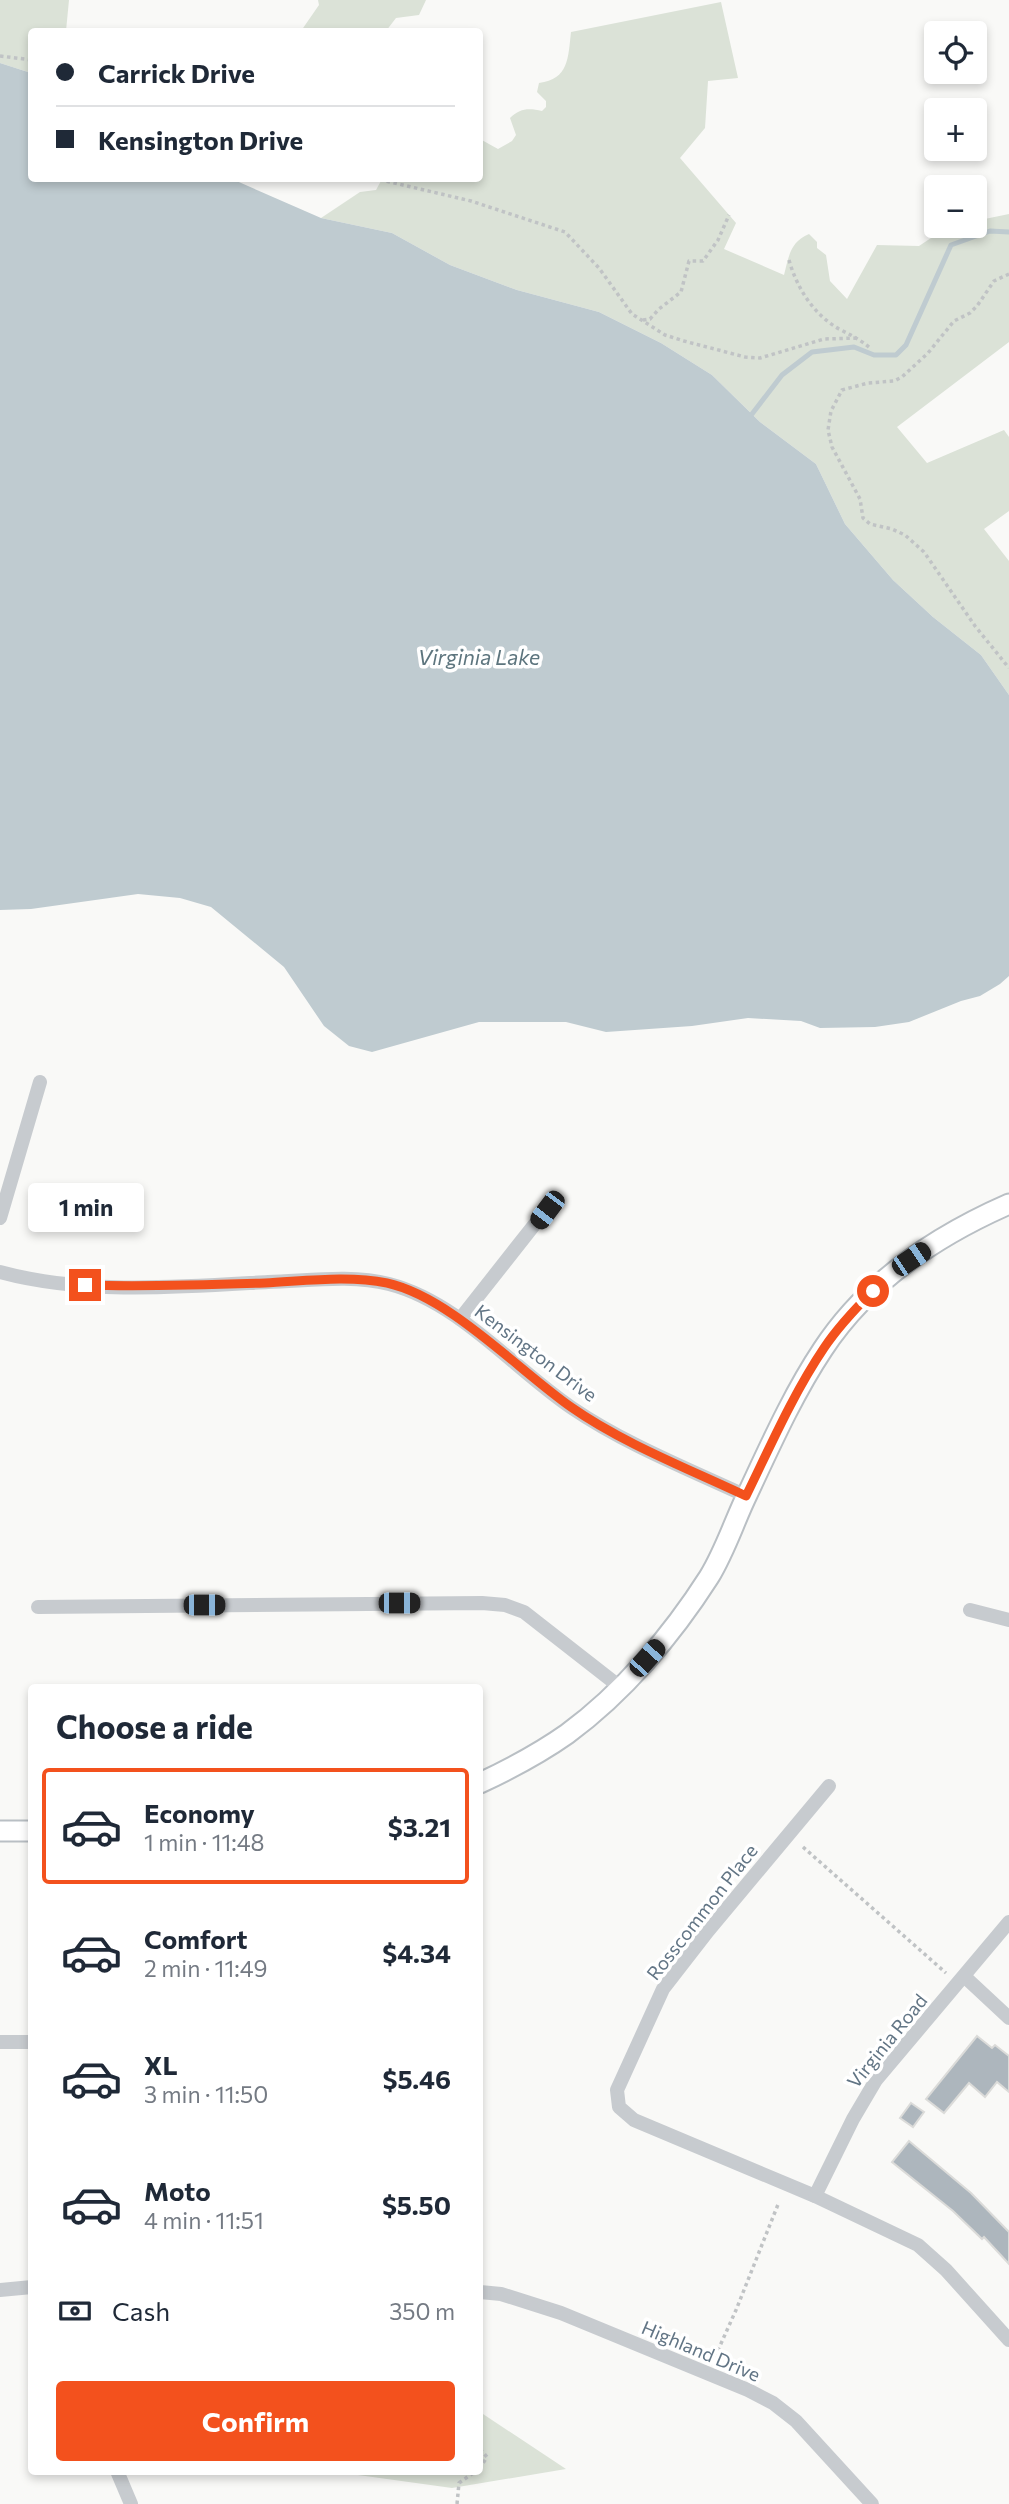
<!DOCTYPE html>
<meta charset="utf-8">
<style>
body{margin:0;font-family:Commissioner,sans-serif;background:#f6f6f7;color:#1f2937;height:100vh;display:flex;flex-direction:column;font-size:26px;white-space:nowrap}
*{box-sizing:border-box;margin:0}
p{font-size:23px;color:#747a83}
.icon{flex:none;width:38px;height:38px;fill:none;stroke:currentColor;stroke-width:2;stroke-linecap:round;stroke-linejoin:round}
.map{position:relative;flex:1;overflow:hidden}
.drawer{position:absolute;left:28px;top:1684px;width:455px;height:791px;display:flex;flex-direction:column;background:#fff;border-radius:7px;box-shadow:0 4px 10px #0003}
.drawer>*{flex:none}
.hud{position:absolute;left:28px;top:28px;width:455px;height:154px;border-radius:7px;box-shadow:0 4px 10px #0003;display:grid;align-content:center;height:154px;padding:0 28px;background:#fff}
.buttons{position:absolute;left:924px;top:21px;display:grid;gap:14px}
.buttons a{display:grid;place-items:center;width:63px;height:63px;border-radius:7px;background:#fff;box-shadow:0 4px 10px #0003;font-size:35px}
.end{position:absolute;width:32px;height:32px;margin:-16px;border:9px solid #f3511d;background:#fff;box-shadow:0 0 0 4px #fff}
.from{border-radius:50%}
.bubble{position:absolute;height:49px;border-radius:7px;background:#fff;box-shadow:0 4px 10px #0003;font-size:23px;font-weight:700;line-height:49px;text-align:center}
.car{position:absolute;width:21px;height:42px;margin:-21px -10px;border-radius:9px;box-shadow:0 0 5px 2px #0007;background:linear-gradient(#222 24%,#8ab4d8 0 40%,#222 0 76%,#8ab4d8 0 86%,#222 0)}
.hud b{display:flex;align-items:center;gap:24px;height:66px;font-size:26px}
.hud b+b{border-top:2px solid #e0e1e3}
.hud i{width:18px;height:18px;background:#1f2937}
ul{padding:0;list-style:none}
li{display:flex;align-items:center;gap:21px;height:116px;margin:0 14px 10px;padding:0 14px;border:4px solid transparent;border-radius:7px}
li div{flex:1}
li b{display:block;font-size:26px}
li em{font-style:normal;font-weight:700}
li.selected{border-color:#f3511d}
li>.icon{width:63px;height:63px;stroke-width:1.5}
h2{padding:0 28px;font-size:32px;line-height:84px}
.pay{display:flex;align-items:center;gap:18px;height:77px;padding:0 28px;font-size:26px}
.pay p{margin-inline-start:auto}
.action{display:flex;gap:14px;margin-top:auto;padding:14px 28px}
.action a{flex:1;height:80px;border-radius:7px;background:#f3511d;color:#fff;font-size:28px;font-weight:700;line-height:80px;text-align:center}
.map>svg:first-child{display:block}
</style>
<div class="map">
<svg width="1009" height="2504" viewBox="0 0 1009 2504">
<rect width="100%" height="100%" fill="#f9f9f7"/>
<g fill="#dbe2d7">
<path d="M0 0H69L66 31 32 32 31 73 0 63Z"/>
<path d="M318 0H426L419 15 396 18 386 31H301L319 5Z"/>
<path d="M721 2 738 78 708 81 705 128 680 158 736 223 724 249 784 275C789 256 790 242 809 234L817 242V248L826 255 830 281 847 299 877 245 919 246 949 226H975V221L1009 214V342L897 427 927 463 1004 430 1009 437V511L984 529 1009 561V695L981 655 933 617 893 580 845 524 816 464 760 422 712 375 661 343 599 312 517 290 450 265 392 233 321 218 360 192 376 190 382 179 480 178V139L498 149 512 141 516 135 510 118C520 108 529 108 542 111L546 107V101L537 92 539 83C569 79 568 58 571 32Z"/>
<path d="M480 2412 566 2469 452 2488 329 2471H480Z"/>
</g>
<path fill="#bfcbd0" d="M0 63 31 73 32 178 232 179 321 218 392 233 450 265 517 290 599 312 661 343 712 375 760 422 816 464 845 524 893 580 933 617 981 655 1009 695V976L1000 984 980 996 961 1001 909 1022 875 1027 820 1028 801 1021 748 1018 692 1026 606 1032 566 1022H479L372 1052 349 1046 324 1026 284 967 211 907 180 898 138 894 31 909 0 910Z"/>
<g fill="none" stroke-linecap="round" stroke-linejoin="round">
<path stroke="#bfcbd0" stroke-width="5" d="M752 414 782 375 812 352 854 347 874 355H896L906 345 951 245 990 231 1009 232"/>
</g>
<g fill="#adb6bd" stroke="#dbdbd9" stroke-width="2">
<path d="M977 2036 992 2048 995 2045 1009 2056V2092L997 2082 985 2097 969 2083 944 2113 926 2099Z"/>
<path d="M911 2103 924 2112 913 2127 900 2118Z"/>
<path d="M909 2141 971 2193 1009 2232V2264L984 2237 982 2239 953 2211 892 2162Z"/>
</g>
<g fill="none" stroke-linecap="round" stroke-linejoin="round">
<g stroke="#b9bfc4" stroke-width="23">
<g id="secondary">
<path d="M480 1783C510 1769 540 1753 567 1734 623 1693 672 1635 709 1577 725 1551 734 1522 747 1495 770 1446 793 1394 823 1349 867 1282 936 1236 1009 1204"/>
<path d="M0 1831H32"/>
</g>
</g>
<g stroke="#c0c3c5" stroke-width="3.5" stroke-dasharray="3.5 3.5" stroke-linecap="butt">
<path d="M0 56 32 60"/>
<path d="M373 178 471 201 565 232 599 268 632 314 665 335 684 341 745 357 760 358 824 339 859 338"/>
<path d="M789 260C797 288 813 314 839 329 851 335 861 340 871 349"/>
<path d="M1009 274 994 281 977 306 970 313 954 321 928 353 902 377 894 381 868 383 842 390 831 411 828 430 832 447 860 499 863 518 870 524 892 529 905 535 924 552 975 626 1009 668"/>
<path d="M643 320 650 319 659 309 681 292 689 261H703L718 240 729 215"/>
<path d="M803 1847 946 1973"/>
<path d="M715 2357 736 2310 779 2202"/>
<path d="M480 2449 487 2457 480 2468"/>
<path d="M457 2504 459 2483 476 2471"/>
</g>
<g stroke="#c7cbcf" stroke-width="14">
<path d="M0 1218 40 1082"/>
<path d="M0 1272C84 1295 182 1287 268 1282 307 1281 351 1274 389 1284 459 1302 513 1368 572 1408 625 1444 688 1469 746 1496"/>
<path d="M460 1319 546 1210"/>
<path d="M38 1607 482 1603 505 1605 524 1612 620 1687"/>
<path d="M970 1610 1009 1620"/>
<path d="M829 1786 708 1931 663 1989 617 2090 619 2107 634 2120 815 2196 918 2245 946 2270 1009 2340"/>
<path d="M965 1977 1009 2018"/>
<path d="M0 2042H32"/>
<path d="M815 2196 853 2119 876 2080 1009 1922"/>
<path d="M0 2290 32 2287"/>
<path d="M480 2292 501 2294 561 2313 748 2390 773 2403 796 2421 872 2504"/>
<path d="M117 2471 131 2504"/>
</g>
<use href="#secondary" stroke="#fff" stroke-width="19"/>
</g>
<g fill="none" stroke-linecap="round" stroke-linejoin="round">
<path stroke="#f3511d" stroke-width="9" d="M85 1285C145 1287 205 1285 265 1283 305 1281 348 1275 387 1283 450 1297 517 1369 571 1407 622 1443 689 1469 746 1496 770 1447 793 1394 824 1348 838 1327 855 1309 873 1291"/>
</g>
<g text-anchor="middle" stroke-width="7" stroke-linejoin="round" paint-order="stroke">
<g font-size="19" fill="#627585" stroke="#fff">
<text transform="translate(536 1353) rotate(37)" y="7">Kensington Drive</text>
<text transform="translate(702 1912) rotate(-52)" y="7">Rosscommon Place</text>
<text transform="translate(887 2041) rotate(-51)" y="7">Virginia Road</text>
<text transform="translate(701 2351) rotate(23)" y="7">Highland Drive</text>
</g>
<g font-size="21" font-style="italic" fill="#5d757e" stroke="#fff">
<text x="479" y="665">Virginia Lake</text>
</g>
</g>
</svg>
<div class="buttons">
<a><svg class="icon" aria-label="locate" viewBox="0 0 24 24"><circle cx="12" cy="12" r="6"/><path d="M12 2v4M12 18v4M2 12h4M18 12h4"/></svg></a>
<a>+</a>
<a>−</a>
</div>
<i class="end from" style="left:873px;top:1291px"></i>
<i class="end" style="left:85px;top:1285px"></i>
<div class="bubble" style="left:28px;top:1183px;width:116px">1 min</div>
<i class="car" style="left:547px;top:1210px;rotate:217deg"></i>
<i class="car" style="left:911px;top:1259px;rotate:56deg"></i>
<i class="car" style="left:399px;top:1603px;rotate:90deg"></i>
<i class="car" style="left:204px;top:1605px;rotate:90deg"></i>
<i class="car" style="left:647px;top:1658px;rotate:42deg"></i>
<div class="hud">
<b><i class="from"></i>Carrick Drive</b>
<b><i></i>Kensington Drive</b>
</div>
<section class="drawer">
<h2>Choose a ride</h2>
<ul>
<li class="selected"><svg class="icon" aria-label="car" viewBox="0 0 24 24"><path d="M5 17H2v-5l4-1 3-4h7l3 4 3 1v5h-3M9 17h6M6 11h13"/><circle cx="7" cy="17" r="2"/><circle cx="17" cy="17" r="2"/></svg><div><b>Economy</b><p>1 min · 11:48</p></div><em>$3.21</em></li>
<li><svg class="icon" aria-label="car" viewBox="0 0 24 24"><path d="M5 17H2v-5l4-1 3-4h7l3 4 3 1v5h-3M9 17h6M6 11h13"/><circle cx="7" cy="17" r="2"/><circle cx="17" cy="17" r="2"/></svg><div><b>Comfort</b><p>2 min · 11:49</p></div><em>$4.34</em></li>
<li><svg class="icon" aria-label="car" viewBox="0 0 24 24"><path d="M5 17H2v-5l4-1 3-4h7l3 4 3 1v5h-3M9 17h6M6 11h13"/><circle cx="7" cy="17" r="2"/><circle cx="17" cy="17" r="2"/></svg><div><b>XL</b><p>3 min · 11:50</p></div><em>$5.46</em></li>
<li><svg class="icon" aria-label="car" viewBox="0 0 24 24"><path d="M5 17H2v-5l4-1 3-4h7l3 4 3 1v5h-3M9 17h6M6 11h13"/><circle cx="7" cy="17" r="2"/><circle cx="17" cy="17" r="2"/></svg><div><b>Moto</b><p>4 min · 11:51</p></div><em>$5.50</em></li>
</ul>
<div class="pay"><svg class="icon" aria-label="cash" viewBox="0 0 24 24"><path d="M3 7h18v10H3z"/><circle cx="12" cy="12" r="2"/></svg>Cash<p>350 m</p></div>
<div class="action"><a>Confirm</a></div>
</section>
</div>
